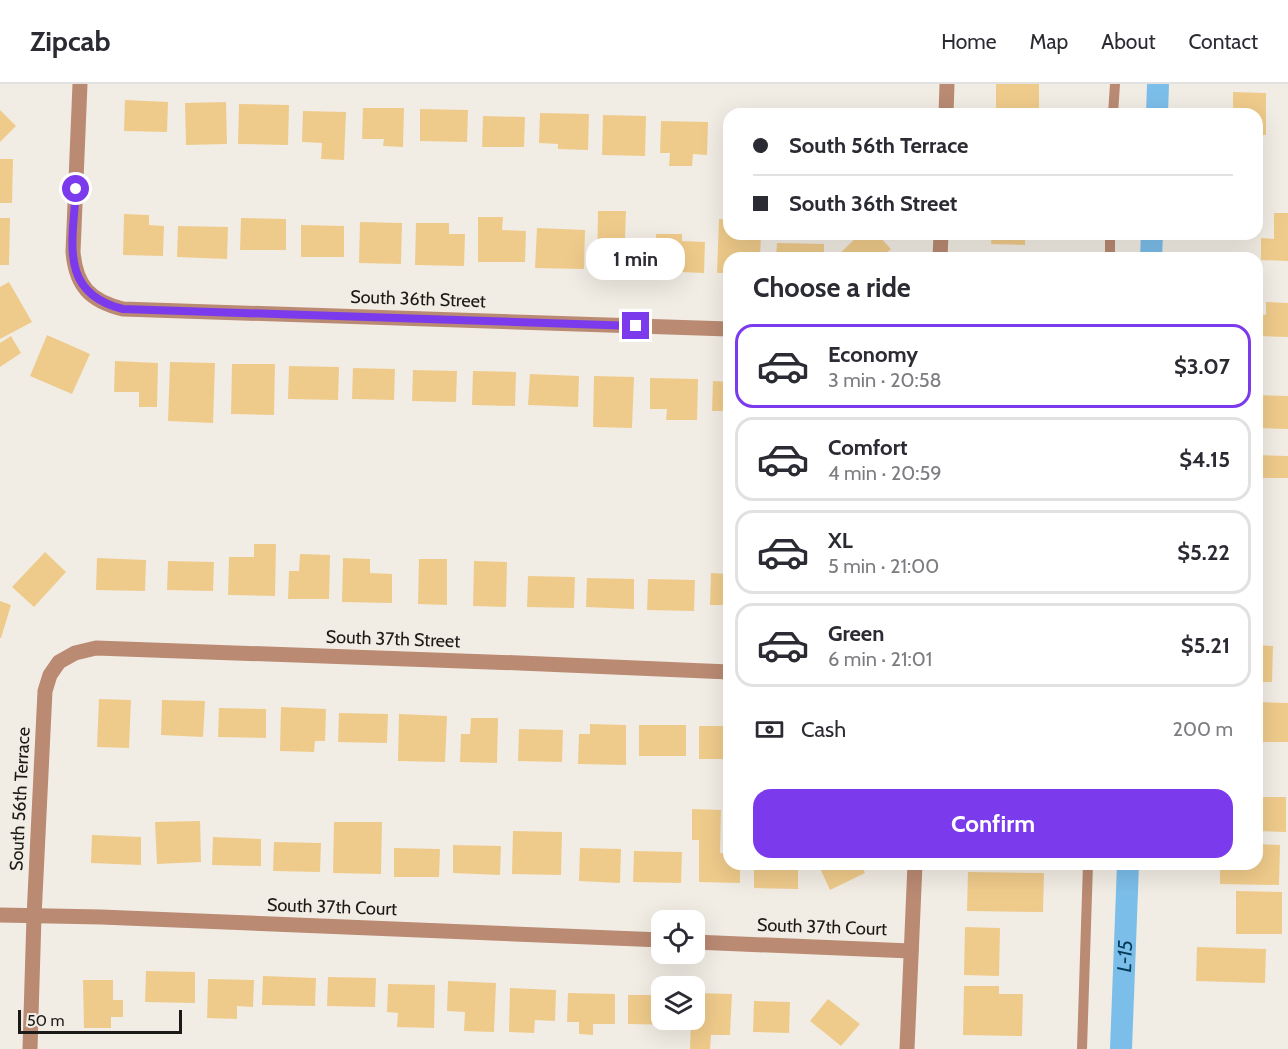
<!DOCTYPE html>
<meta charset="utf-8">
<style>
body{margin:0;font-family:Cabin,sans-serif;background:#f7f7f7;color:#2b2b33;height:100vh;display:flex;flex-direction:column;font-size:22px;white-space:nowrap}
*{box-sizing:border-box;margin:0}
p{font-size:20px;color:#7c7c81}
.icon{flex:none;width:33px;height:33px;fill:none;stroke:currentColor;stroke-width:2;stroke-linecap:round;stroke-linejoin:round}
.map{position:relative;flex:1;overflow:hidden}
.side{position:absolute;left:723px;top:168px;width:540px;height:618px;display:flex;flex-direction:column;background:#fff;border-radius:18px;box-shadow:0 6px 24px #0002}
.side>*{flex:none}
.guide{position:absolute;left:723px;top:24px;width:540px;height:132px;border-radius:18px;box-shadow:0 6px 24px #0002;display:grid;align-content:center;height:132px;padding:0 30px;background:#fff}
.buttons{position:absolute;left:651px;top:826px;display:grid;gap:12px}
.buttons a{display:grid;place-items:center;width:54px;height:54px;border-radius:12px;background:#fff;box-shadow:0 6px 24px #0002;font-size:30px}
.scale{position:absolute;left:18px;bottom:15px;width:164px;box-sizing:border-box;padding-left:6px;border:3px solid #1c1a17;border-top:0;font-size:16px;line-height:21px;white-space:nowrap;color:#1c1a17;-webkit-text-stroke:4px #f2ede4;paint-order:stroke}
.end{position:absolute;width:27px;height:27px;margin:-14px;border:8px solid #7c3aed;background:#fff;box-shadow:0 0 0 3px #fff}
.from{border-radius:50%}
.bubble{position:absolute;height:42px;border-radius:18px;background:#fff;box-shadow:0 6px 24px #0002;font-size:20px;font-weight:800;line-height:42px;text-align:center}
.guide b{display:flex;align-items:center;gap:21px;height:57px;font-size:22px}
.guide b+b{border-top:2px solid #e1e1e2}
.guide i{width:15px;height:15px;background:#2b2b33}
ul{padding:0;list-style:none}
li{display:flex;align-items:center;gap:18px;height:84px;margin:0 12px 9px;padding:0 18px;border:3px solid #e1e1e2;border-radius:18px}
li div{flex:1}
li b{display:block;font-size:22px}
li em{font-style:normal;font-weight:800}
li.selected{border-color:#7c3aed}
li>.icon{width:54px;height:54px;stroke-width:1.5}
h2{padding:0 30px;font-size:27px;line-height:72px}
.pay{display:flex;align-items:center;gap:15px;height:66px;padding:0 30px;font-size:22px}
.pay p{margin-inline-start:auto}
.action{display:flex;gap:12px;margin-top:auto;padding:12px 30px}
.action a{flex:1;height:69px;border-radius:18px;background:#7c3aed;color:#fff;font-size:24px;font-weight:800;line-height:69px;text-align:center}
header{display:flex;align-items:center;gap:36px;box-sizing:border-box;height:84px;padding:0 30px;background:#fff;border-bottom:2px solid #e1e1e2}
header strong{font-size:28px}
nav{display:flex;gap:33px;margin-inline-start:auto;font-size:21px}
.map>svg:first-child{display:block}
</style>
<header>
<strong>Zipcab</strong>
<nav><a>Home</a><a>Map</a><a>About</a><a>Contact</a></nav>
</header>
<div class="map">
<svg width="1288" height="965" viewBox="0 0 1288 965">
<rect width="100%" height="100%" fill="#f2ede4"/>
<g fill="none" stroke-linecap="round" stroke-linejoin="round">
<g stroke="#7cbeea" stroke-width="22">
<path d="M1157 30 1158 0"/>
<path d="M1151 174 1152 150"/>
<path id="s1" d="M1121 965 1128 780"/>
</g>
</g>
<g fill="#efcb8b">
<rect x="996" y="0" width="43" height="30"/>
<path d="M1233 8 1266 9V51H1257V30H1233Z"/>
<path d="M125 16 168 18 167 48 124 47Z"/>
<path d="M226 18 227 60 186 61 185 19Z"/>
<path d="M239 20 289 21 288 61 238 60Z"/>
<path d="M363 24H404L403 63 383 62 384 55H362Z"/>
<path d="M420 25 468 26 467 58 420 57Z"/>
<path d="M0 26 16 42 0 58Z"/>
<path d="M303 27 346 28 344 76 321 75 322 59 302 58Z"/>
<path d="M540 29 589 30 588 66 558 65V60L539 59Z"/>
<path d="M603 31 646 32 645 72 602 71Z"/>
<path d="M483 32 525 33 524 63H482Z"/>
<path d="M725 35H729V64H724Z"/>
<path d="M661 37 708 38 707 71 693 70 692 82H669L670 69H660Z"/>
<path d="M0 75H13L12 119H0Z"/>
<path d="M598 127H626L625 155 642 156 641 187 597 186Z"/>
<path d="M1274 129H1288V177L1261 176V154L1274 155Z"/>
<path d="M124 130 149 131V141L164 142 163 172 123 171Z"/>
<path d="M478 133H503L502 146 526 147 525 178H478Z"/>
<path d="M0 134H10L9 181H0Z"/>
<path d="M241 134 286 135V166H240Z"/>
<path d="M719 135H729V150H761L760 174H729V189H717Z"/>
<path d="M360 138 402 139 401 180 359 179Z"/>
<path d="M416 139H449V150H465L464 182 415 181Z"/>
<path d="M301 141 344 142V173H301Z"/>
<path d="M178 142 228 143 227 175 177 173Z"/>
<path d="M537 144 585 146 584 185 535 184Z"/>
<path d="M656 150H682V157L705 158 704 189 655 187Z"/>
<path d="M860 150H877L891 165 881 174H839L837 172Z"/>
<path d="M992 150H1025V161L991 160Z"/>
<path d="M777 159 824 160V174H776Z"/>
<path d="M9 198 32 238 0 255V203Z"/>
<path d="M1266 218 1288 219V253L1257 252V230L1266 231Z"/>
<path d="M47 251 90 270 72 310 30 292Z"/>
<path d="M11 252 21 269 0 283V259Z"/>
<path d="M115 277 158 279 157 323H139V308H114Z"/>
<path d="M170 278 215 279 213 339 168 337Z"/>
<path d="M232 280H275L274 331 231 330Z"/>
<path d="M289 282 339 283 338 316 288 315Z"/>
<path d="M353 284 395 285 394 316 352 315Z"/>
<path d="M413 286 457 287 456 318 412 317Z"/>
<path d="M473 287 516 288 515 322 472 321Z"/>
<path d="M530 290 579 292 578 323 528 321Z"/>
<path d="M594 292 634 293 632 344 593 343Z"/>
<path d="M650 294 698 295 697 336H666L667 325H650Z"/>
<path d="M713 297 729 298V327H712Z"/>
<path d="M1257 311 1288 312V345L1257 344Z"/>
<path d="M1257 371 1288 372V394H1257Z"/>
<path d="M254 460H276L275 512 228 511 229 473H254Z"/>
<path d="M45 468 66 488 34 523 12 503Z"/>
<path d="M300 470 330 471 329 515H288L289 487H299Z"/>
<path d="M97 474 146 476 145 507 96 506Z"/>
<path d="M343 474 370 475V489L392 490V519L342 518Z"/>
<path d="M419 475H447V521L418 520Z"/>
<path d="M168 477 214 478 213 507 167 506Z"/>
<path d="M474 477 507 478 506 523 473 522Z"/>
<path d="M711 489 729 490V521H710Z"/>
<path d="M528 492 575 493 574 524 527 523Z"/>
<path d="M587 494 634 495V525L586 523Z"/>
<path d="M648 495 695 496 694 527 647 526Z"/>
<path d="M0 517 11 521 1 554H0Z"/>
<path d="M1257 561 1273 562 1272 598H1257Z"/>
<path d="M99 615 131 616 129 664 97 663Z"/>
<path d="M162 616 205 617 203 653 161 651Z"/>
<path d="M1257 618 1288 619V658H1257Z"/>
<path d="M281 623 326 625 325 657H315L314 668 280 667Z"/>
<path d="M219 624 266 625V654L218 653Z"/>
<path d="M339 629 388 630 387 659 338 658Z"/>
<path d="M399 630 447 632 445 678 398 677Z"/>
<path d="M471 634H498L497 679 460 678 461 650H470Z"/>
<path d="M590 640 626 641V681L578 680 579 650H590Z"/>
<rect x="639" y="641" width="47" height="31"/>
<rect x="699" y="642" width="30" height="33"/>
<path d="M519 645 563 646 562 678 518 677Z"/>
<path d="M1257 713H1286V748L1257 747Z"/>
<path d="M692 725 721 726 720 769 729 770V780H740V799L699 798V756H692Z"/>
<path d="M200 737 201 778 157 780 155 738Z"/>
<path d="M334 738H382L381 790 333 789Z"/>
<path d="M513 747 562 748 561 791 512 790Z"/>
<path d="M92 751 141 753V781L91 779Z"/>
<path d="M213 753 261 755V782L212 781Z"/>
<path d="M274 758 321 759 320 788 273 787Z"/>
<path d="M1257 760 1280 761 1279 801 1220 800V780H1257Z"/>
<path d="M453 761 501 762 500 791 453 789Z"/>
<path d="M394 764 440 765 439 793H394Z"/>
<path d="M580 764 621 765 620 799 579 797Z"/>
<path d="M634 767 682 768 681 799 633 798Z"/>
<path d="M754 780H798V805L754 804Z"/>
<path d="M818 780H861L865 789 830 806Z"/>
<path d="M968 788 1044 789 1043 828 967 827Z"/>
<path d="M1236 807 1282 808V850H1236Z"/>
<path d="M965 843 1000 844 999 892 964 891Z"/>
<path d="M1197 863 1266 865 1265 899 1196 897Z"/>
<path d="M146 887 195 888V919L145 918Z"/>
<path d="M263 892 316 894 315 922 262 921Z"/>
<path d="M328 893 376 894 375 923 327 922Z"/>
<path d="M208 895 254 896 253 923 237 922V935L207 934Z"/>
<path d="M83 896H113V916H123V933H111V944H84Z"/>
<path d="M448 897 496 899 494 948 464 947 465 928 447 927Z"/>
<path d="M388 900 435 901 434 944 397 943 398 929 387 928Z"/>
<path d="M964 902H999V910H1023L1022 952 963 951Z"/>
<path d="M510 904 556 906 555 937 535 936 534 949 509 948Z"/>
<path d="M568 909 615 910V940H593V951L579 950V938H567Z"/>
<path d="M694 909 732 910 730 951H711L710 965H690L691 936H694Z"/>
<path d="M628 911H662V936H675V941L628 940Z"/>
<path d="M828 915 860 940 841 962 810 937Z"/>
<path d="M754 917 790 918 789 949 753 948Z"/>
</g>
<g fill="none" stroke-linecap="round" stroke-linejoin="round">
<g stroke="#ba8a73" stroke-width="10">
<path d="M1113 30 1115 0"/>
<path d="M1110 174V150"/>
<path d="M1082 965 1088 780"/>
</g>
<g stroke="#ba8a73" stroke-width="15">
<path d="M80 0 73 168C76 202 90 217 123 225L729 245"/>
<path d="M946 30 947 0"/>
<path d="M940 174 941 150"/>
<path d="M0 831 101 833 662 856"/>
<path d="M694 858 911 867"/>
<path d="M30 965 34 833 45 607 50 591 59 578 75 569 96 564 520 579 729 588"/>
<path d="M907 965 915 780"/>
</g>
</g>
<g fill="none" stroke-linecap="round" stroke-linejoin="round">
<path stroke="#7c3aed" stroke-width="8" d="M76 105C73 157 58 209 123 225L636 242"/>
</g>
<g text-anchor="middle" stroke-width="4.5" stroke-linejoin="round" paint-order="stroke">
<g font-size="18" fill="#1c1a17" stroke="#f2ede4">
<text transform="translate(418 215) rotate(2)" y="6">South 36th Street</text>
<text transform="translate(393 555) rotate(2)" y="6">South 37th Street</text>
<text transform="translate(20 715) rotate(-87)" y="6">South 56th Terrace</text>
<text transform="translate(332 823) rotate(2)" y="6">South 37th Court</text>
<text transform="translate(822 843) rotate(2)" y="6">South 37th Court</text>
</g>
<g font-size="20" font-style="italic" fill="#023a57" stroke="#f2ede4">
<text dy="7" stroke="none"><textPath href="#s1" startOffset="93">L-15</textPath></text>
</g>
</g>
</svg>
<div class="buttons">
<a><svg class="icon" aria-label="locate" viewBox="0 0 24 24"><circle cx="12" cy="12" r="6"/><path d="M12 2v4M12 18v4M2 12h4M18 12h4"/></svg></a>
<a><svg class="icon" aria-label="layers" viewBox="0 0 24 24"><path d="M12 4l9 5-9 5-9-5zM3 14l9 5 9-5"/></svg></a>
</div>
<div class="scale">50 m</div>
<i class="end from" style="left:76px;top:105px"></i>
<i class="end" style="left:636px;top:242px"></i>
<div class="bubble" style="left:586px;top:154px;width:99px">1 min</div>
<div class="guide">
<b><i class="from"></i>South 56th Terrace</b>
<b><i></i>South 36th Street</b>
</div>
<section class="side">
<h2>Choose a ride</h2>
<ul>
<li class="selected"><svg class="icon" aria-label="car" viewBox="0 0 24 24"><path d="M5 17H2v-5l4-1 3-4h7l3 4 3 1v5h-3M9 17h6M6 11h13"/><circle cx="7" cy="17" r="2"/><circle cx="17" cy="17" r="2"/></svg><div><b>Economy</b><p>3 min · 20:58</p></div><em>$3.07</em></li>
<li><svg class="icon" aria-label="car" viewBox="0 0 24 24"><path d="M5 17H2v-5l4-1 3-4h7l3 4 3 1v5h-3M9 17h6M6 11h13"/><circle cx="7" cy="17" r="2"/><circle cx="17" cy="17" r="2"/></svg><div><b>Comfort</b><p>4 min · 20:59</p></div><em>$4.15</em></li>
<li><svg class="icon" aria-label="car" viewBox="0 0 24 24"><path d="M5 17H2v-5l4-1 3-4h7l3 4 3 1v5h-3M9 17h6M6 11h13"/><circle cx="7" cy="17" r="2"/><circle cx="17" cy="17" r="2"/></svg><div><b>XL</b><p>5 min · 21:00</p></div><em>$5.22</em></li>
<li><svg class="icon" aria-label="car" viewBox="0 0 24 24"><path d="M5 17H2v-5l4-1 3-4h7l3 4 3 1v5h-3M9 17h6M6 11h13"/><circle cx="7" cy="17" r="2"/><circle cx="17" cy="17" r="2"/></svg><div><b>Green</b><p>6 min · 21:01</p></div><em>$5.21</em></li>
</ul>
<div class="pay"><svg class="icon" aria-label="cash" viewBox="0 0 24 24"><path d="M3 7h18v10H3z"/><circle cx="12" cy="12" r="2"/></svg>Cash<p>200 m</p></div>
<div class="action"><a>Confirm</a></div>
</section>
</div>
